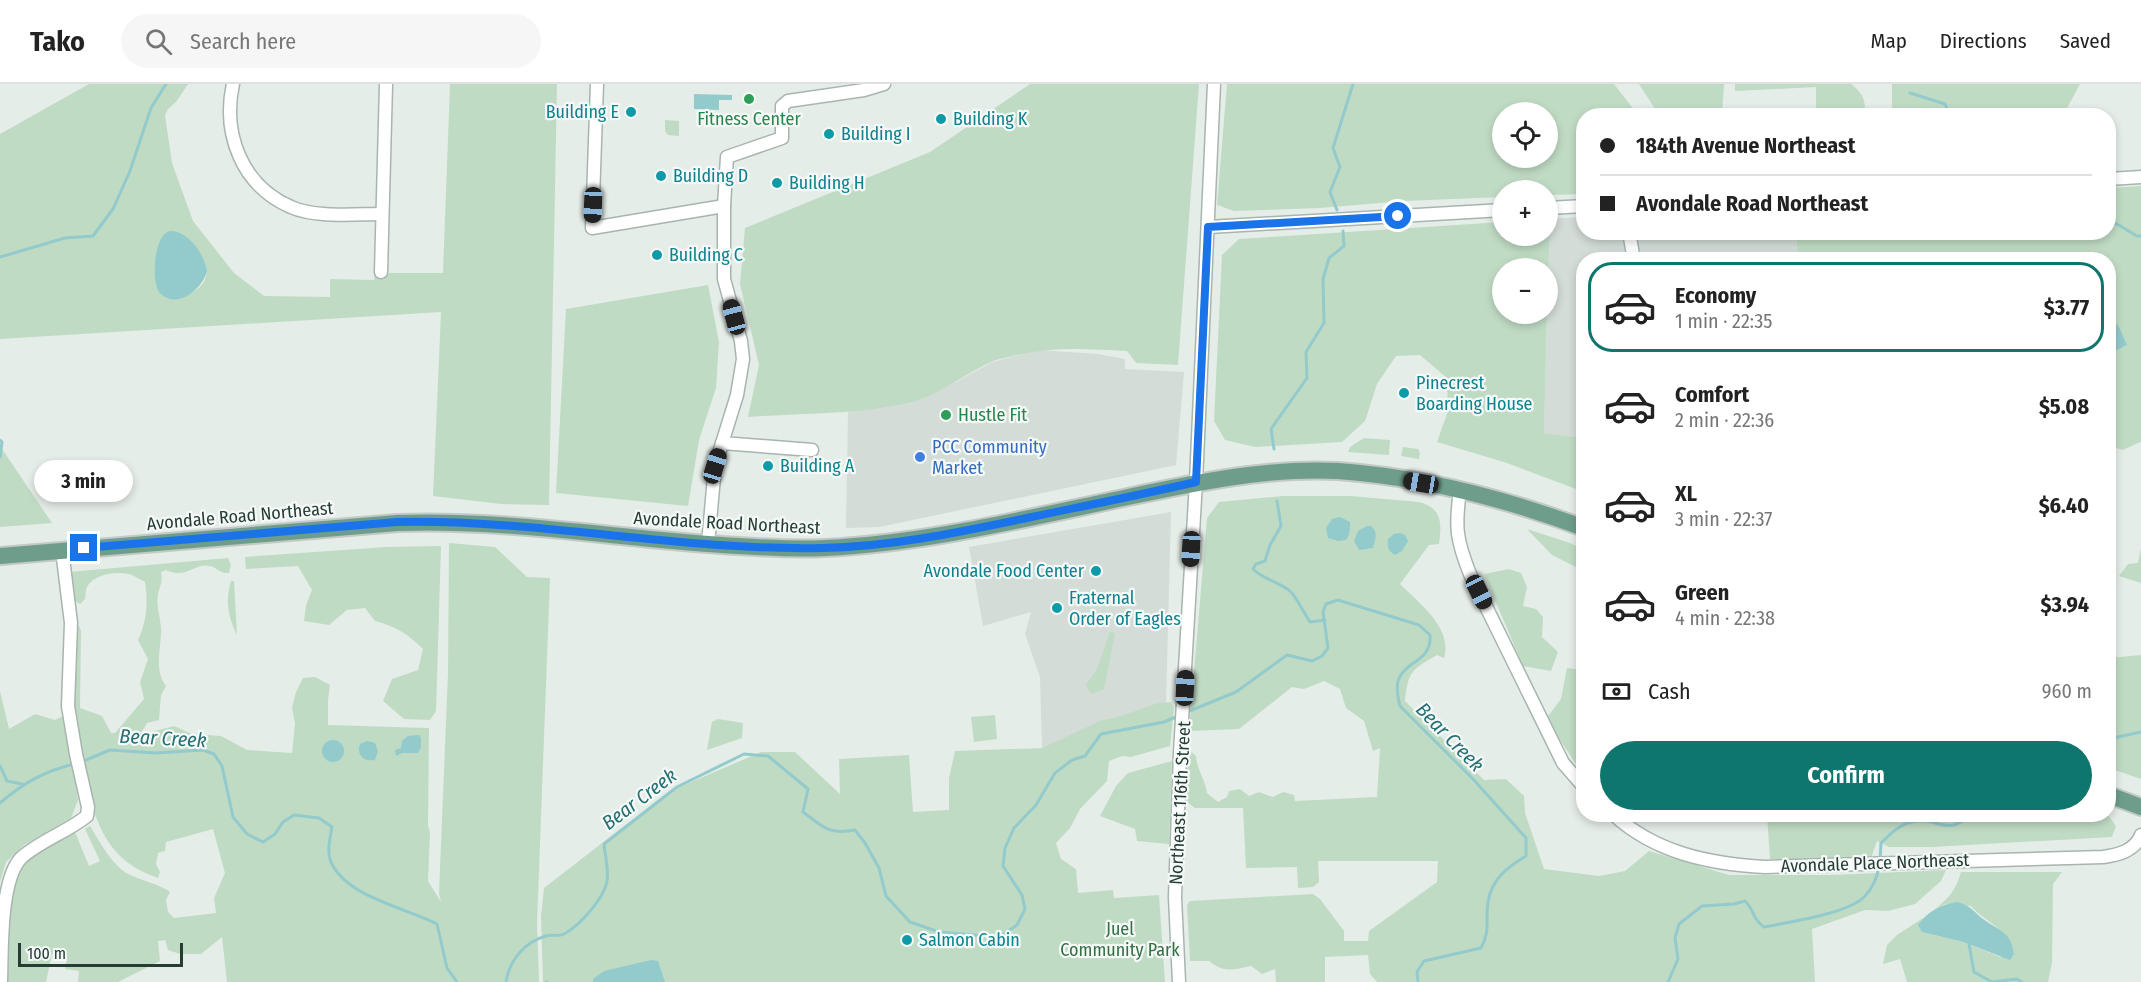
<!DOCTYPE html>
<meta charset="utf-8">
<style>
body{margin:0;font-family:"Fira Sans Condensed",sans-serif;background:#f6f6f6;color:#222;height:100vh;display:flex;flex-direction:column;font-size:22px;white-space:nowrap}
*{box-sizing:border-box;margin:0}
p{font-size:20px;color:#767676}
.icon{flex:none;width:33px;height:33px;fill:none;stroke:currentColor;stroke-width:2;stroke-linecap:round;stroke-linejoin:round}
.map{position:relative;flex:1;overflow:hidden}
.sheet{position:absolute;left:1576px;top:168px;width:540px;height:570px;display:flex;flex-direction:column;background:#fff;border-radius:24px;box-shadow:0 3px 9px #0003}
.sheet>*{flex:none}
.guide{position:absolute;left:1576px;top:24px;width:540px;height:132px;border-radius:24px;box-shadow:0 3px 9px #0003;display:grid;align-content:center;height:132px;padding:0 24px;background:#fff}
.fabs{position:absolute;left:1492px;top:18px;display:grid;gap:12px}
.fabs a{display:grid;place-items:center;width:66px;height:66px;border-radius:50%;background:#fff;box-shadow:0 3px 9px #0003;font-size:30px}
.scale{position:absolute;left:18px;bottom:15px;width:165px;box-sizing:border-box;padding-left:6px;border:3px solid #263d34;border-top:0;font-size:16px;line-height:21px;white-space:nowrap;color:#263d34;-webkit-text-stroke:4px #f5f9f7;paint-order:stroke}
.end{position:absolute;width:27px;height:27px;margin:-14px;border:8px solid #1a73e8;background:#fff;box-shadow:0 0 0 3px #fff}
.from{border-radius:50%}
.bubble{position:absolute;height:42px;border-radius:21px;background:#fff;box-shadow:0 3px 9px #0003;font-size:20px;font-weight:700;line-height:42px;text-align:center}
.car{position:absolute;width:18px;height:36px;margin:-18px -9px;border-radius:8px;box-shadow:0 0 4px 2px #0007;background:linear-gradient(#222 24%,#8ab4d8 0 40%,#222 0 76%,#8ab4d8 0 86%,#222 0)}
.guide b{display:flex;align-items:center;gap:21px;height:57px;font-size:22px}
.guide b+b{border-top:2px solid #e0e0e0}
.guide i{width:15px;height:15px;background:#222}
ul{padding:10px 0 0;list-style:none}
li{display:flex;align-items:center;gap:18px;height:90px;margin:0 12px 9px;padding:0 12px;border:3px solid transparent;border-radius:24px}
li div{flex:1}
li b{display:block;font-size:22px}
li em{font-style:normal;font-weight:700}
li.active{border-color:#0f766e}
li>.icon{width:54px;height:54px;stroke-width:1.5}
.pay{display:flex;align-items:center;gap:15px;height:66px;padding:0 24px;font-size:22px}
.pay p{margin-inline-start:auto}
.button{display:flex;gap:12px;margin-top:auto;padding:12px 24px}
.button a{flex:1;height:69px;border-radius:36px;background:#0f766e;color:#fff;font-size:24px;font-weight:700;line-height:69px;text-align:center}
header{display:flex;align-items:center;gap:36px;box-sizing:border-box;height:84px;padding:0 30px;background:#fff;border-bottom:2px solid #e0e0e0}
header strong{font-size:28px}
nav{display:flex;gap:33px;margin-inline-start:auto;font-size:21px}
.search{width:420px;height:54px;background:#f6f6f6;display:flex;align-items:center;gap:15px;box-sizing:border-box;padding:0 21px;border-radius:33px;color:#767676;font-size:22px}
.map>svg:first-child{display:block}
</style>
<header>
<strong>Tako</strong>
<div class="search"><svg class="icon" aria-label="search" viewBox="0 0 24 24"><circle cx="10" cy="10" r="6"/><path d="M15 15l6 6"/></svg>Search here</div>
<nav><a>Map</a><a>Directions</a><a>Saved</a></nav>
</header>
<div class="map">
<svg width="2141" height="898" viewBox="0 0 2141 898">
<rect width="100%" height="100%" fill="#e5ede8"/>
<g fill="#d3dcd7">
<path d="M1584 133V148L1796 149 1798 175 1584 176V354L1544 349 1550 135Z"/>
<path d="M1039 266 1098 270 1125 275V285L1184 288 1176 381 879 443 846 444 848 328 910 318 956 298 992 278Z"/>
<path d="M1171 428 1166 621 1042 664 1040 593 1025 550 1031 528 983 542 969 463Z"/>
</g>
<g fill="#c0dbc4" fill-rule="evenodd">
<path d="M89 0H188L176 18 168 25 165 31 172 79 193 137 234 189 264 212 330 213V195L374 196 375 189H443L450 0H557L549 421 501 420 433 412 441 228 0 255V50ZM186 152C193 161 204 172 206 184 210 205 183 216 166 214Z"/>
<path d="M1030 0H1199L1178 281 1136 279 1127 267C1084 265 1055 262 1013 272 1006 274 997 275 991 278 963 291 938 312 908 319 856 331 801 329 748 333L759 281 740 200 745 144 930 68Z"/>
<path d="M1227 0H1614L1638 31 1584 32V110L1548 111V106H1503V113L1404 117 1320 124 1234 127 1217 121ZM1548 28V74H1503V28Z"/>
<path d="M1639 0H1724L1722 31H1659Z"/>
<path d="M1735 0H1851C1862 8 1867 17 1864 31H1816V3L1735 7Z"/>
<path d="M1892 0H2080L2066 26V32L1892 31Z"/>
<path d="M665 36 679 37V52L668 51 665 47Z"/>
<path d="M2141 102V359L2140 358 2123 366 2109 362V176L1798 175 1796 149 2109 148V104Z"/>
<path d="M1548 135H1550L1548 204V184H1503V230H1547L1544 349 1584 354V408L1507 379 1437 358 1448 327 1447 294 1420 271 1396 272 1377 300 1365 337 1342 358 1255 363 1225 356 1214 337 1222 171 1239 155 1503 138V152H1548Z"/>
<path d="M708 201 719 258 716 304 699 356 688 422 556 409 566 225Z"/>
<path d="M1364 354 1390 356 1389 371 1348 368 1350 363Z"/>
<path d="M0 362 52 439 0 443Z"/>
<path d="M1403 363 1418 365 1420 369 1419 375 1401 372Z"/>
<path d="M1283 412H1351L1419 418C1442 424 1442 439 1439 460L1429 461 1400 500C1419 519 1453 544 1444 574L1437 571C1411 586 1408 588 1405 617L1484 696 1506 695 1524 712 1525 729 1544 785 1599 792 1625 787 1649 767 1729 791H1833L1946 786 1941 797 1915 820 1888 827 1865 826 1812 845 1815 898H1377L1370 890 1368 871 1325 873V898H1276L1275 885 1262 890 1251 882C1232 886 1224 889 1209 877H1190L1187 821 1190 817 1313 810 1320 815 1344 847V857H1368L1369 847 1437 798 1438 777H1318L1319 798 1313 803 1298 804 1297 783 1246 784 1243 724H1195L1185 717 1188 665 1196 672C1197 686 1205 695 1207 709L1218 718 1227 713 1229 707 1240 705 1249 712 1259 708 1273 713 1283 708 1294 711 1295 717 1377 713 1380 664 1373 667 1364 637 1346 624 1340 605 1324 597 1304 605 1292 603 1239 645 1189 647 1207 434 1219 418Z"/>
<path d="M1527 445 1570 459 1584 466V487L1552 471Z"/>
<path d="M449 459 495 463 527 493 550 494 537 840 539 898H227L222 853 201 870H180L168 866 165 856 158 857 160 877 118 898H78L79 887 65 885 67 872 52 870 46 898H5L7 828 18 786 29 776 75 748 89 782 100 777 85 745 90 742C100 758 110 778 126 789 139 796 160 800 170 808L166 816 168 828 174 834 216 829 214 814 225 789 213 745 166 758 165 767 158 769 156 780 160 788 158 794C107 777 97 741 84 694L75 696 78 716 71 734 24 761 6 778 0 798V607L9 645 35 630 55 636 73 627 75 546 79 542 81 547 80 624 102 632 111 649H115L144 615 140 598 148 575 138 556C147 537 148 519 145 498 141 496 136 493 132 491 119 486 90 490 86 506 85 509 86 512 85 515L80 520 72 515 69 488 228 474 231 481 229 489C220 490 218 484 210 482 194 478 187 496 166 486L161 488C163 498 160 501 158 510 156 520 160 533 161 543 162 562 153 585 166 602L161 611 159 636 147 639 140 651 174 642 192 650 221 652 247 666 292 669 295 640 292 623 296 608 303 594 315 593 330 601 328 616V641L429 644 428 742 430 748 428 797 441 818 439 809 448 589Z"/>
<path d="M441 462 436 627 430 636 404 635 383 617 392 595 418 586 423 565C408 550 395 542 375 537L365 524 347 526 329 541 304 537 306 521 312 506 298 482 246 485 245 473 386 463Z"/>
<path d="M2141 464V499L2119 492 2128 480 2138 479Z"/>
<path d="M1509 485 1521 489 1527 503 1523 522 1536 525 1543 533 1542 553 1558 568 1551 587 1523 582 1484 490Z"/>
<path d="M231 497H234L237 551C228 534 225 516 231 497Z"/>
<path d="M1110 548 1115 549 1104 605 1091 610 1086 601 1097 585Z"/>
<path d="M2141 571V695L2109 684V574Z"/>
<path d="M1567 584 1584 586V692L1546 635 1561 615Z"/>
<path d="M1171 618 1174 624 1170 662 1131 673 1122 672 1109 677 1107 697 1080 725 1070 744 1056 759 1061 775 1076 785 1078 809 1113 806 1114 814 1159 811 1165 898H543L541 832 544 804 668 708 761 668H795L840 710 839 675 909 671 913 728 949 726V694L955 667 1042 664 1100 637 1121 632 1158 619Z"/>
<path d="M995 631 997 655 974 658 971 633Z"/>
<path d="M718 635 743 639 742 654 707 666 712 638Z"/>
<path d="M1172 677 1169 760 1137 757 1135 745 1100 732 1116 702 1128 689Z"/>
<path d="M2108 731 2116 742 2112 753 1932 763H1889L1877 757 1871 774 1770 775 1767 731Z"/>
<path d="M1961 788H2062L2053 800 2052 879 2048 898H1907L1900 875 1883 880 1887 861 1897 851 1923 834 1919 841 1922 848 1963 858 2000 873 2014 870C2010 845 1987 840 1971 822L1946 820 1935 825C1949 814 1956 806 1961 788Z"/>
</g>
<g fill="#93cacc">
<path d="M694 10 732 11V16H719V26L694 25Z"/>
<path d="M170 147C189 147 204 170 207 187 203 204 178 226 161 210 151 202 154 162 163 152 165 149 167 148 170 147Z"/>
<path d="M2109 238 2118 241 2127 261 2109 270Z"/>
<path d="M1340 433 1350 438C1350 446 1350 450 1346 456L1338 457 1328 454 1326 444 1332 435Z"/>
<path d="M1367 442H1371C1379 449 1375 456 1373 464L1359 466 1354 457 1358 447Z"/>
<path d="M1400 449 1405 451 1408 457 1402 467 1395 471C1388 467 1387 463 1388 455L1394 450Z"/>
<path d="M419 651 421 654V663L418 669H402L396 672 395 666 401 664 402 657 408 652Z"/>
<circle cx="333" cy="667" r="11"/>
<path d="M367 657 375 659 378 667 375 676C364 678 356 671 360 660Z"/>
<path d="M1958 818C1972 823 1972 826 1983 835 1999 847 2011 847 2014 870L2010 876 1963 858 1922 848 1918 841C1928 827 1942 820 1958 818Z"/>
<path d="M651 876 658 877 665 898H593V895L604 887Z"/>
</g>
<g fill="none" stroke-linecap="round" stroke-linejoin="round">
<g stroke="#93cacc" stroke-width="3">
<path d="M1910 9 1945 20 1950 32"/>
<path d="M1337 126 1330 108 1340 83 1333 64 1353 0"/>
<path d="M2109 138 2117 140 2137 152H2141"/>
<path d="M0 173 65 154 93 152 113 125 130 87 151 24 166 0"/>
<path d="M0 356 2 358 0 373"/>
<path d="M1274 365 1271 345 1307 294 1306 268 1324 239 1323 195 1329 174 1344 162 1343 147"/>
<path d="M1277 417 1281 442 1270 461 1265 477 1256 480 1253 485C1262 495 1280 498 1291 508 1298 516 1304 529 1310 538L1325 536"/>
<path d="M1187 628 1236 608 1287 571 1312 577 1322 572 1328 564 1323 528 1326 520 1338 516 1419 541 1430 551C1432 578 1405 576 1398 597 1396 605 1398 614 1400 622L1473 695 1526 754V772C1508 783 1492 794 1488 818 1485 837 1491 845 1481 864L1424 877 1417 888 1418 898"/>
<path d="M2109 655 2141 648"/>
<path d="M81 678 110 666 155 669 203 666 214 670 222 682 233 733 247 750 263 758 275 750 283 738 294 731 319 734 332 743C330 755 326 769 332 780 348 813 406 824 437 840L447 884 457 898"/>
<path d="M0 682 7 697 22 700"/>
<path d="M0 719C23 699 45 687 74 680"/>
<path d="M1880 777 1881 759C1889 751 1899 741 1911 738 1940 731 1943 755 1972 730"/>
<path d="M1969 860 1974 888 1992 898 2017 895 2022 898"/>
<path d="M506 898C509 877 524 858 546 852 551 850 558 853 564 850 579 842 604 815 607 797 609 786 605 772 604 760L677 703 744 670 768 672 808 705 803 728C823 743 829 751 855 746L865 759 879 784 886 812 910 838 939 848 999 853 1017 841 1025 825 1022 811 1003 782 1005 764 1014 744 1036 721 1055 689 1072 676 1085 672 1101 650 1164 638 1178 632"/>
<path d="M546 898H547"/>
<path d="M1668 898 1678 875 1675 854 1679 840 1702 822 1734 820 1745 817C1755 826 1751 834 1764 843 1788 838 1847 830 1864 813 1872 805 1877 794 1879 783"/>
</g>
<g stroke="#a8b5ae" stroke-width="15">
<g id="minor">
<path d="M233 0C222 50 242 102 291 123 315 134 356 130 382 130"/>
<path d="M597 0 592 144 724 122"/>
<path d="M2109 95 2141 93"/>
<path d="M1548 124 1584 122"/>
<path d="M1208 143 1503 126"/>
<path d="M1629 148 1634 176"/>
<path d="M381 188 386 0"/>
<path d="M722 359 812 366"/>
<path d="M1460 406C1455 443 1456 455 1470 490L1563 679 1584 703"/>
<path d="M708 460 715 382 737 311 743 275 741 257 724 195V122L727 73 782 54V22L788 17 864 6 884 0"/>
<path d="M1613 730C1655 769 1710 780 1765 783L2103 773C2118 771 2135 767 2141 751"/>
<path d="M1 898C2 866 0 796 21 774 40 757 67 748 87 732L88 723 76 670 68 622 71 539 62 466"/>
<path d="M1179 898 1175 813 1180 669 1196 398 1214 0"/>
</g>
</g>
<g stroke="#c2c9c6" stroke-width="20">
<g id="major">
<path d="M0 472 397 439C505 435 614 454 722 461 756 463 791 466 825 464 927 459 1028 434 1128 413 1194 399 1270 383 1338 387 1422 393 1506 415 1584 444"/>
<path d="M2109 711 2141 723"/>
</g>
</g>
<use href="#minor" stroke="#fff" stroke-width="12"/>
<use href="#major" stroke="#6e9e8b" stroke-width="16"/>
</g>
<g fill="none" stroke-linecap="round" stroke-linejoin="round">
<path stroke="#1a73e8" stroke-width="8" d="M84 464 397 438C539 435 679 467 822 464 891 463 960 448 1027 434 1084 422 1140 411 1196 398L1208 143 1398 132"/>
</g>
<g fill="#2e9e5b" stroke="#f5f9f7" stroke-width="2">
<circle cx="749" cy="15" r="6"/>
<circle cx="946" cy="331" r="6"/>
</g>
<g fill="#0f9aa8" stroke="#f5f9f7" stroke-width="2">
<circle cx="631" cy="28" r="6"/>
<circle cx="941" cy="35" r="6"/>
<circle cx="829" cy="50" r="6"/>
<circle cx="661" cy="92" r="6"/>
<circle cx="777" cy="99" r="6"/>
<circle cx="657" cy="171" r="6"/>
<circle cx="1404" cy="309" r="6"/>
<circle cx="768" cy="382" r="6"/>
<circle cx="1096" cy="487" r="6"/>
<circle cx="1057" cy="524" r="6"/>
<circle cx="907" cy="856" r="6"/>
</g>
<circle fill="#3f7fe0" stroke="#f5f9f7" stroke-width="2" cx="920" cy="373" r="6"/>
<g text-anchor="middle" stroke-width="4.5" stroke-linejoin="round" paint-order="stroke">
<g font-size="18" fill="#0d838f" stroke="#f5f9f7" text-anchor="start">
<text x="619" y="34" text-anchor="end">Building E</text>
<text x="953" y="41">Building K</text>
<text x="841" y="56">Building I</text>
<text x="673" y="98">Building D</text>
<text x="789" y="105">Building H</text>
<text x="669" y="177">Building C</text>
<text x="1416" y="305">Pinecrest<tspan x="1416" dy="21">Boarding House</tspan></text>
<text x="780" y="388">Building A</text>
<text x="1084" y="493" text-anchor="end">Avondale Food Center</text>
<text x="1069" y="520">Fraternal<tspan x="1069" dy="21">Order of Eagles</tspan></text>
<text x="919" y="862">Salmon Cabin</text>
</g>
<g font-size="18" fill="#27864d" stroke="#f5f9f7">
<text x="749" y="41">Fitness Center</text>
<text x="958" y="337" text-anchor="start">Hustle Fit</text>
</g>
<g font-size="18" fill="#366cbe" stroke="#f5f9f7" text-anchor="start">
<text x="932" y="369">PCC Community<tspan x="932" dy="21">Market</tspan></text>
</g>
<g font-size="18" fill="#263d34" stroke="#f5f9f7">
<text transform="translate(240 432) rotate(-5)" y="6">Avondale Road Northeast</text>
<text transform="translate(727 439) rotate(3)" y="6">Avondale Road Northeast</text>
<text transform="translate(1180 719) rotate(-87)" y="6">Northeast 116th Street</text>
<text transform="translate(1875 779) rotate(-2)" y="6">Avondale Place Northeast</text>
</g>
<g font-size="18" fill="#347043" stroke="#f5f9f7">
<text x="1120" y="851">Juel<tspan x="1120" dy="21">Community Park</tspan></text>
</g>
<g font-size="20" font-style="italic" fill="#257073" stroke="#f5f9f7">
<text transform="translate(1450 653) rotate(46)" y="7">Bear Creek</text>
<text transform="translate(163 654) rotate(3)" y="7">Bear Creek</text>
<text transform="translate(639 715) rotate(-37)" y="7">Bear Creek</text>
</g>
</g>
</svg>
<div class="fabs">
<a><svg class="icon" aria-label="locate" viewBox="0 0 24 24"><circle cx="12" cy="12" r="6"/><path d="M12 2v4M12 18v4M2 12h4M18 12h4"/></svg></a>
<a>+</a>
<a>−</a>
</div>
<div class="scale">100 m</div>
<i class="end from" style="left:1398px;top:132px"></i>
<i class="end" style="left:84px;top:464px"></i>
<div class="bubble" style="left:34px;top:376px;width:99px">3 min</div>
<i class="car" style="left:593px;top:121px;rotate:182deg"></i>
<i class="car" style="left:734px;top:233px;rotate:345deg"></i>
<i class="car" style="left:715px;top:382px;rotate:17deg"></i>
<i class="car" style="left:1421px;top:399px;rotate:280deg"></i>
<i class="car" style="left:1191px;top:465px;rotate:183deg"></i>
<i class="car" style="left:1479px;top:508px;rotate:154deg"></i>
<i class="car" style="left:1185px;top:604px;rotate:3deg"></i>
<div class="guide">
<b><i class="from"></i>184th Avenue Northeast</b>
<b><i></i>Avondale Road Northeast</b>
</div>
<section class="sheet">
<ul>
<li class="active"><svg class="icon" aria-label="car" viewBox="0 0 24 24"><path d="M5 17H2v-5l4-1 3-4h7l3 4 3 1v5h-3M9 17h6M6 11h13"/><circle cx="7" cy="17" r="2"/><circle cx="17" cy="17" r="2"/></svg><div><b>Economy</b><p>1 min · 22:35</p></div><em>$3.77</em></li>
<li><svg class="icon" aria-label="car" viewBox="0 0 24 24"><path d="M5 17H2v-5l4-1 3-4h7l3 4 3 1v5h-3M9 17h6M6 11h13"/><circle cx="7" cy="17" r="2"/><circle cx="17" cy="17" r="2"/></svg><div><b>Comfort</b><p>2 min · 22:36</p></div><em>$5.08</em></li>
<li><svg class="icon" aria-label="car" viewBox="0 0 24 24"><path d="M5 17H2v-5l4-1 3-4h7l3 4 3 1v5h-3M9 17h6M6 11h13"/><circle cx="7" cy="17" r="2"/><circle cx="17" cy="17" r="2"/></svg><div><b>XL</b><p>3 min · 22:37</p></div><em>$6.40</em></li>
<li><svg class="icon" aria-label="car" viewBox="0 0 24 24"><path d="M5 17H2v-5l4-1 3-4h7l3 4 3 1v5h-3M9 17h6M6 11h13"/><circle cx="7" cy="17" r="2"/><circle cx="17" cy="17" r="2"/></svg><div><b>Green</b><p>4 min · 22:38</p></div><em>$3.94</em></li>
</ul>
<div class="pay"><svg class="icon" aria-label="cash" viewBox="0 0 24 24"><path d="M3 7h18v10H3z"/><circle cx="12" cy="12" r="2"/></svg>Cash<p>960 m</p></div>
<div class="button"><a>Confirm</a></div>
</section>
</div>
